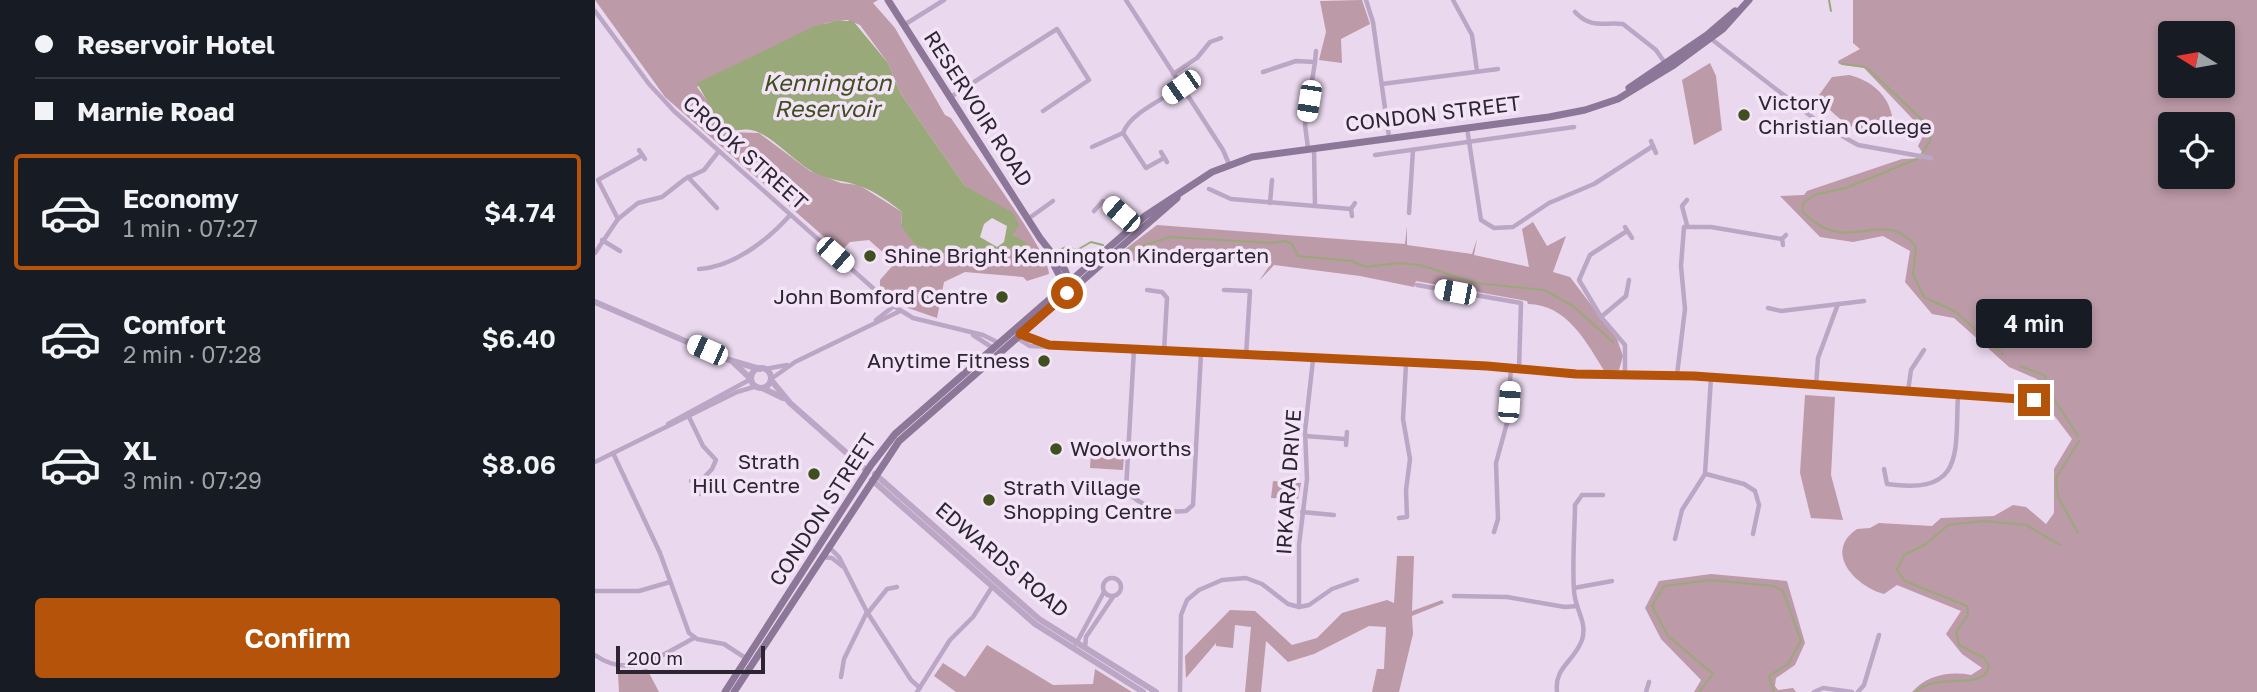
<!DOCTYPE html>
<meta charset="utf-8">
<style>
body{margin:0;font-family:"Golos Text",sans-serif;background:#20242c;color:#f1f3f6;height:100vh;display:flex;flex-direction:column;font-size:26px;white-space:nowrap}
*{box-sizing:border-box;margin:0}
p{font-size:23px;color:#9ea1a6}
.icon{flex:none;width:38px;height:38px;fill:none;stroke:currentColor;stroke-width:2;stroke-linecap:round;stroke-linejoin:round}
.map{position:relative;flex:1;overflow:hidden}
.sheet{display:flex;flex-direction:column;background:#171b24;width:595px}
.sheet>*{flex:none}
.guide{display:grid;align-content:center;height:154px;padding:0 35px;background:#171b24}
.needle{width:46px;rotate:281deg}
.buttons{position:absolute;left:1563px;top:21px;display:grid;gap:14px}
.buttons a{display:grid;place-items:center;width:77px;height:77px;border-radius:7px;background:#171b24;box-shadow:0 4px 10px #0003;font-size:35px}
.scale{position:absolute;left:21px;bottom:18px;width:149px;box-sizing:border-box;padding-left:7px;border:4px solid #2d2632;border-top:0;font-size:19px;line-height:24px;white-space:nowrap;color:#2d2632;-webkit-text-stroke:5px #f3e4f7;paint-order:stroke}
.end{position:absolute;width:32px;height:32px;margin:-16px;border:9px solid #b45309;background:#fff;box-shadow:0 0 0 4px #fff}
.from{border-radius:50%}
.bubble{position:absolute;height:49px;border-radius:7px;background:#171b24;box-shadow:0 4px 10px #0003;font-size:23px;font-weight:600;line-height:49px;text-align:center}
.car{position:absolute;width:21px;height:42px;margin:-21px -10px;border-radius:9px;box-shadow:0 0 5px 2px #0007;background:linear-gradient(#fff 24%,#345 0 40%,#fff 0 76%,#345 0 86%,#fff 0)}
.guide b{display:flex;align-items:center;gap:24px;height:66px;font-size:26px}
.guide b+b{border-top:2px solid #363941}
.guide i{width:18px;height:18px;background:#f1f3f6}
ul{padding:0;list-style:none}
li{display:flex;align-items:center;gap:21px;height:116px;margin:0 14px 10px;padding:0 21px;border:4px solid transparent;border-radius:7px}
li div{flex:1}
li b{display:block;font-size:26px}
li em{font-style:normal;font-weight:600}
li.selected{border-color:#b45309}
li>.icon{width:63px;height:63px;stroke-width:1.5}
.action{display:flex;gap:14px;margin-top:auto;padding:14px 35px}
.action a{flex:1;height:80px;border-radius:7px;background:#b45309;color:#fff;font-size:28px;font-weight:600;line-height:80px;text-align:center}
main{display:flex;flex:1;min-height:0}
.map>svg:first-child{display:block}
</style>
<main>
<section class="sheet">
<div class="guide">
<b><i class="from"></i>Reservoir Hotel</b>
<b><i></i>Marnie Road</b>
</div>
<ul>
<li class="selected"><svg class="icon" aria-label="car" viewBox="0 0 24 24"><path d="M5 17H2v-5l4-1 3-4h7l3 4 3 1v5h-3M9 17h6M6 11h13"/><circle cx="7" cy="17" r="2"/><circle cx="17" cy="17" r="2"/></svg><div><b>Economy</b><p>1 min · 07:27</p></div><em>$4.74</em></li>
<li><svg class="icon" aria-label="car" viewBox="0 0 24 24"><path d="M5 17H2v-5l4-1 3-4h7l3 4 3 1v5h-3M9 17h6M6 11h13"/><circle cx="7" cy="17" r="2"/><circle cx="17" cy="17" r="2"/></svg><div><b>Comfort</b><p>2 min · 07:28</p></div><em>$6.40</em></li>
<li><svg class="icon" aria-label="car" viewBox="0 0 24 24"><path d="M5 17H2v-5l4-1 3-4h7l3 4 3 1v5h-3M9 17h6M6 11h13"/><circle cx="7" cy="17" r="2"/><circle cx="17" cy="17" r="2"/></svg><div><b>XL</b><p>3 min · 07:29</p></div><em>$8.06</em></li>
</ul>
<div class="action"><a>Confirm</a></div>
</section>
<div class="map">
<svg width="1662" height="692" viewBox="0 0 1662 692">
<rect width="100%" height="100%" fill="#ead8ee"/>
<g fill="#bc9aa7" fill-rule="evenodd">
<path d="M0 0H283L278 3 300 28 350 115 356 118C374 146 454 251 454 274L432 281 428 277 370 272 349 282 342 318 313 308 285 286V280L300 263 274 240 255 242 249 248 243 249 70 97ZM252 20 265 25 293 63 306 94 370 186 387 198 420 230 418 235 435 247 443 261H438L426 248 412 249 410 255 401 262 378 247 347 254 320 245 306 224 307 212 264 185 246 183 215 171 164 133 134 132 119 125 116 106 102 87 231 23Z"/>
<path d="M767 0 775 24 746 39 747 63 724 60 731 32 725 1Z"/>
<path d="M1258 0H1662V692H1317C1332 675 1355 671 1376 675L1387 668 1367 654 1351 634 1366 611 1302 585 1289 594C1260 586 1228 552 1262 529L1275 528 1284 523 1337 526 1346 518 1399 516 1418 505 1431 507 1451 524 1459 513V469L1477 439 1455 410 1442 379 1414 367 1359 318 1337 314 1310 282 1315 251 1288 236 1258 242 1225 237 1185 196 1209 195 1212 191 1307 159 1331 158 1323 146 1330 132 1269 68 1244 64 1243 61 1265 49 1258 43ZM1575 33H1628V86H1575ZM1575 124H1628V177H1575Z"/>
<path d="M1115 63 1121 76 1127 130 1099 145 1087 80Z"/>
<path d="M1254 75C1275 80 1293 94 1297 116L1290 131C1263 141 1241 115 1222 98L1237 77Z"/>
<path d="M938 222 952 246 971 236 958 272 975 277 1022 339 1028 356 1024 370 1010 372C991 342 973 305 933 304L932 301 821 281 819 287 765 276 679 265 664 281 677 262 618 258 556 262 527 260 529 250 562 225 810 244 812 226V245L877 254 882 239 879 255 934 267 927 229Z"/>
<path d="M1210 395 1240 397 1236 475 1248 520 1216 518 1205 473Z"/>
<path d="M496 453 529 455 528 470 495 468Z"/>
<path d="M678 481 706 483 703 499 676 498Z"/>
<path d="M802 556H819L817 611 847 600 849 603 817 616 818 634 804 692H777L782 669H789L791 627 774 626 719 654 693 662 671 641 666 692H650L656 627 640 625 638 648 621 646V643L591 678 590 656 635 610 660 611 697 645 722 638 747 613 792 600 799 603Z"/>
<path d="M1116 574 1192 581 1210 643 1200 665 1181 678 1180 686 1183 690 1198 688 1201 692H1099L1106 680 1066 639 1050 608 1064 581Z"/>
<path d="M392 645 458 685 498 684 500 669 537 692H361L339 676 348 663 370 677Z"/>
<path d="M52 669 64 692H24L23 674Z"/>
</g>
<path fill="#9aa97a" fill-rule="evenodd" d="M241 21H258L293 63 306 94 370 186 418 213 424 225 418 235 432 243 444 262 438 261 426 248 412 249 410 255 402 262 378 247 347 254 320 245 306 226 307 212C295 202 279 191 265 186 248 180 229 180 213 169 199 160 176 136 160 131 143 126 142 136 119 125L117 110 102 83 220 26ZM397 218 412 226 409 242 402 247 385 237 389 224Z"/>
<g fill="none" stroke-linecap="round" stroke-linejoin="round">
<g stroke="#9aa97a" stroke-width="2">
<path d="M1234 0 1236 11"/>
<path d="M1247 64 1271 67 1336 128 1335 141 1326 155"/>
<path d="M1322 159 1251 188 1222 194 1209 202 1207 211C1252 260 1289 204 1321 247L1318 274 1329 297 1361 312 1408 354"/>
<path d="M465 250 471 247 482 250 496 242 508 245"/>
<path d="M529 252 575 237 677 243 690 241 697 244 703 256 757 261 771 267 803 263 825 265 881 283 949 290 978 306 1018 342"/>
<path d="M444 261 449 259"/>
<path d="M1425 366 1449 375 1454 389"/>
<path d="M1455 393 1483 436"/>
<path d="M1483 533 1463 497 1461 478 1484 441"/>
<path d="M1104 692 1118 674 1073 636 1057 606 1069 586 1115 580 1179 586 1188 591 1206 641 1193 664 1174 676 1179 692"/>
<path d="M1321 692C1341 671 1390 692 1394 666L1389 658 1364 645 1361 632 1373 615 1372 606 1310 581 1302 570 1309 555 1331 544 1353 525 1389 521 1431 525 1465 545"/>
</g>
<g stroke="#bca6c5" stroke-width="4.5">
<path d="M531 0 628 150 634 164"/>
<path d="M771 0 778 22 794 137"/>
<path d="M858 0 877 35 882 71"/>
<path d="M0 11 54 84 79 111 297 305 318 318 388 335 404 343"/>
<path d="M980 12C996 29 1008 22 1028 24L1061 50 1070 63"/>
<path d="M309 25 349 0"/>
<path d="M1115 38 1226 124 1263 145 1336 158"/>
<path d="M720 62 721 51"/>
<path d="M668 72 701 61 720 62 710 125 713 148"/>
<path d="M578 74 602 58 615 42 626 38"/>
<path d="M787 84 903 69"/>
<path d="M354 98 462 29 494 80 448 111"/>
<path d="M872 128 886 220 899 228 918 227 954 203 999 184 1058 146 1056 141"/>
<path d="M1058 146 1061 153"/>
<path d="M497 147 528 133"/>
<path d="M719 148 720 206"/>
<path d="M44 150 50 159"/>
<path d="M566 152 572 162"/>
<path d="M780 155 979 127"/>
<path d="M569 158 551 168 528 133C535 113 569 99 586 87"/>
<path d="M93 177 122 208"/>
<path d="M614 189 636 199 756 209"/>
<path d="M1092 200 1087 206 1092 225"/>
<path d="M675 203 677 180"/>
<path d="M499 211 508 201 539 225"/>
<path d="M814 213 818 150"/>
<path d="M757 216 756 209 760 203"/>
<path d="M23 219 3 180 46 156"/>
<path d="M433 219 458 201"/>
<path d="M1030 227 1037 238"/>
<path d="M7 240 25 251"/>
<path d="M1188 245 1187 239 1191 235"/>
<path d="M0 253 23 219 43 203 67 197 90 179 109 170 124 151"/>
<path d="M104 269C139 267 174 239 195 215"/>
<path d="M822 285 926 303 924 369"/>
<path d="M552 290 567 292 572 298 569 351"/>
<path d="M629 290 655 291 651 356"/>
<path d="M1173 308 1186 311 1269 301"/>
<path d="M1006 317 1031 296 1034 280"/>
<path d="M281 320 299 306"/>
<path d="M426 334 453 344"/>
<path d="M378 335 398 348"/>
<path d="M422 338 435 346 860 365 981 374 1082 375 1420 397 1446 403"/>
<path d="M539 349 531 490C546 508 570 513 591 511L598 505 606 353"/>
<path d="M170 369 192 365"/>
<path d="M1082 375 1090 309 1086 266 1089 227H1116L1187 239"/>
<path d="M1030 376V345L1006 317 984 280 995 255 1032 231"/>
<path d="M176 379 200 362 305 311"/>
<path d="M1221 386 1223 358 1243 304"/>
<path d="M1313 391 1316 370 1329 350"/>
<path d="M94 417 108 446 121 460 117 469 102 485"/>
<path d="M73 424 156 379"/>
<path d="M710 436 750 439"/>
<path d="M751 445 752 432"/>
<path d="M18 453 65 553 94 633 102 639 129 644 152 659"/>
<path d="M0 462 142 392 162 386"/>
<path d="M1289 469 1292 484C1370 495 1360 454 1363 394"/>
<path d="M1111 474 1149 484 1160 491 1164 505 1158 534"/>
<path d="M96 481 102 485 104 494"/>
<path d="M707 512 739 515"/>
<path d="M804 518 812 517 811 490 815 459 808 419 811 364"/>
<path d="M899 532 903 519 901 463 912 423 916 368"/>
<path d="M1080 539 1087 510 1110 474 1116 377"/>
<path d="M233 546 244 557 272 612 316 680 325 688"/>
<path d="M227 557 237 558 247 566"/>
<circle cx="517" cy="587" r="9"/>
<path d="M979 588 1017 581"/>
<path d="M0 591H44L75 582"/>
<path d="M859 596 912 597 970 607 982 606"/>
<path d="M704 607V545L712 479 710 431 718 360"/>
<path d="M272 614 292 589 302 587"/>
<path d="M481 644 509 592"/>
<path d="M490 648 491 637 518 597"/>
<path d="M0 655C34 680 67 655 99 638"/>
<path d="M246 677 249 659 272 612"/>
<path d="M322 692 355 640 378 617 397 587"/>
<path d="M585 692 586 615 592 600 604 590 627 580 651 578 667 584 693 604 704 607 714 605 737 589 762 580"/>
<path d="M962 692C959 667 979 662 987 640 992 624 983 613 980 598 976 579 980 527 980 505L987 495H1008"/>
<path d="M1051 692 1054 682"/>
<path d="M1219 692 1228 688 1257 692"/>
<path d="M1263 692 1269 685 1284 635"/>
</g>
<g stroke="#bca6c5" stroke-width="6">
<path d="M0 302 134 360 165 369"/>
<path d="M139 363 156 379"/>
<circle cx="166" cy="378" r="10"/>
<path d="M176 380 195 403 272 471"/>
<path d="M167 388 188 398"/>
<path d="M280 474 444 619 561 692"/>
<path d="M277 480 440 624 548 692"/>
</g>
<g stroke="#8c7798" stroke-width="7">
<path d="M293 0 445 238 470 270 475 284"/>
<path d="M1034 88 1112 35 1140 11"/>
<path d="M452 252 471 288"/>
<path d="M130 692 276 465 300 434 550 216 617 172 657 157 954 117 990 110 1023 99 1079 65 1128 29 1154 0"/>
<path d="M139 692 304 441 582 198"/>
</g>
</g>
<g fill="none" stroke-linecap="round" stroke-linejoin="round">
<path stroke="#b45309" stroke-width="9" d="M472 293 425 334 454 345 892 366 981 374 1099 376 1439 400"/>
</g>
<g fill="#3f4f1f" stroke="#f3e4f7" stroke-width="2.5">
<circle cx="1149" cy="115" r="7"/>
<circle cx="275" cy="256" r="7"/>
<circle cx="407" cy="297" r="7"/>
<circle cx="449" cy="361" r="7"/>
<circle cx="461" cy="449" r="7"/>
<circle cx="219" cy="474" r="7"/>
<circle cx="394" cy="500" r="7"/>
</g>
<g text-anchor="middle" stroke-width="7" stroke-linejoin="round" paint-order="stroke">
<g font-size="21" fill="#2d2632" stroke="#f3e4f7" text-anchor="start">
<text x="1163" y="110">Victory<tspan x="1163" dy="24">Christian College</tspan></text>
<text x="289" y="263">Shine Bright Kennington Kindergarten</text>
<text x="393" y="304" text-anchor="end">John Bomford Centre</text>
<text x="435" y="368" text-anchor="end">Anytime Fitness</text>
<text x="475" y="456">Woolworths</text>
<text x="205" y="469" text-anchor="end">Strath<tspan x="205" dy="24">Hill Centre</tspan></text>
<text x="408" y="495">Strath Village<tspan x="408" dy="24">Shopping Centre</tspan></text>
</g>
<g font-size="21" fill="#2d2632" stroke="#f3e4f7">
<text transform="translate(383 109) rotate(57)" y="7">RESERVOIR ROAD</text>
<text transform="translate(838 114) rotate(-7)" y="7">CONDON STREET</text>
<text transform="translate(150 153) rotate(42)" y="7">CROOK STREET</text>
<text transform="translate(694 482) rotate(-86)" y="7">IRKARA DRIVE</text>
<text transform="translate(228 510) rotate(-57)" y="7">CONDON STREET</text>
<text transform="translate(407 560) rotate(40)" y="7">EDWARDS ROAD</text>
</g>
<g font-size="23" font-style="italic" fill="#3f4f1f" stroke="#f3e4f7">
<text x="232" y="91">Kennington<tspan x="232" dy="26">Reservoir</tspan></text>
</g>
</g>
</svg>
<div class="buttons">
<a><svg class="needle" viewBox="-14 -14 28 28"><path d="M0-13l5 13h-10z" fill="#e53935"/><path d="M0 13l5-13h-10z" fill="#9ea1a6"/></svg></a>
<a><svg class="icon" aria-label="locate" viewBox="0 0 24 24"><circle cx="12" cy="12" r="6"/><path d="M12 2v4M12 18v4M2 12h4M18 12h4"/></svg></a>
</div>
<div class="scale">200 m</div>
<i class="end from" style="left:472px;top:293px"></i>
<i class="end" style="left:1439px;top:400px"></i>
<div class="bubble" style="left:1381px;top:299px;width:116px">4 min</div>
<i class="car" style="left:586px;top:87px;rotate:235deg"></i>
<i class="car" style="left:714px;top:101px;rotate:189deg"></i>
<i class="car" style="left:526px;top:214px;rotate:311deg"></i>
<i class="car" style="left:240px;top:255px;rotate:131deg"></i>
<i class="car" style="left:860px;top:292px;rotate:281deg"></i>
<i class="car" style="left:112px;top:350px;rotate:294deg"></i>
<i class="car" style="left:914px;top:402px;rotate:4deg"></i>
</div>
</main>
